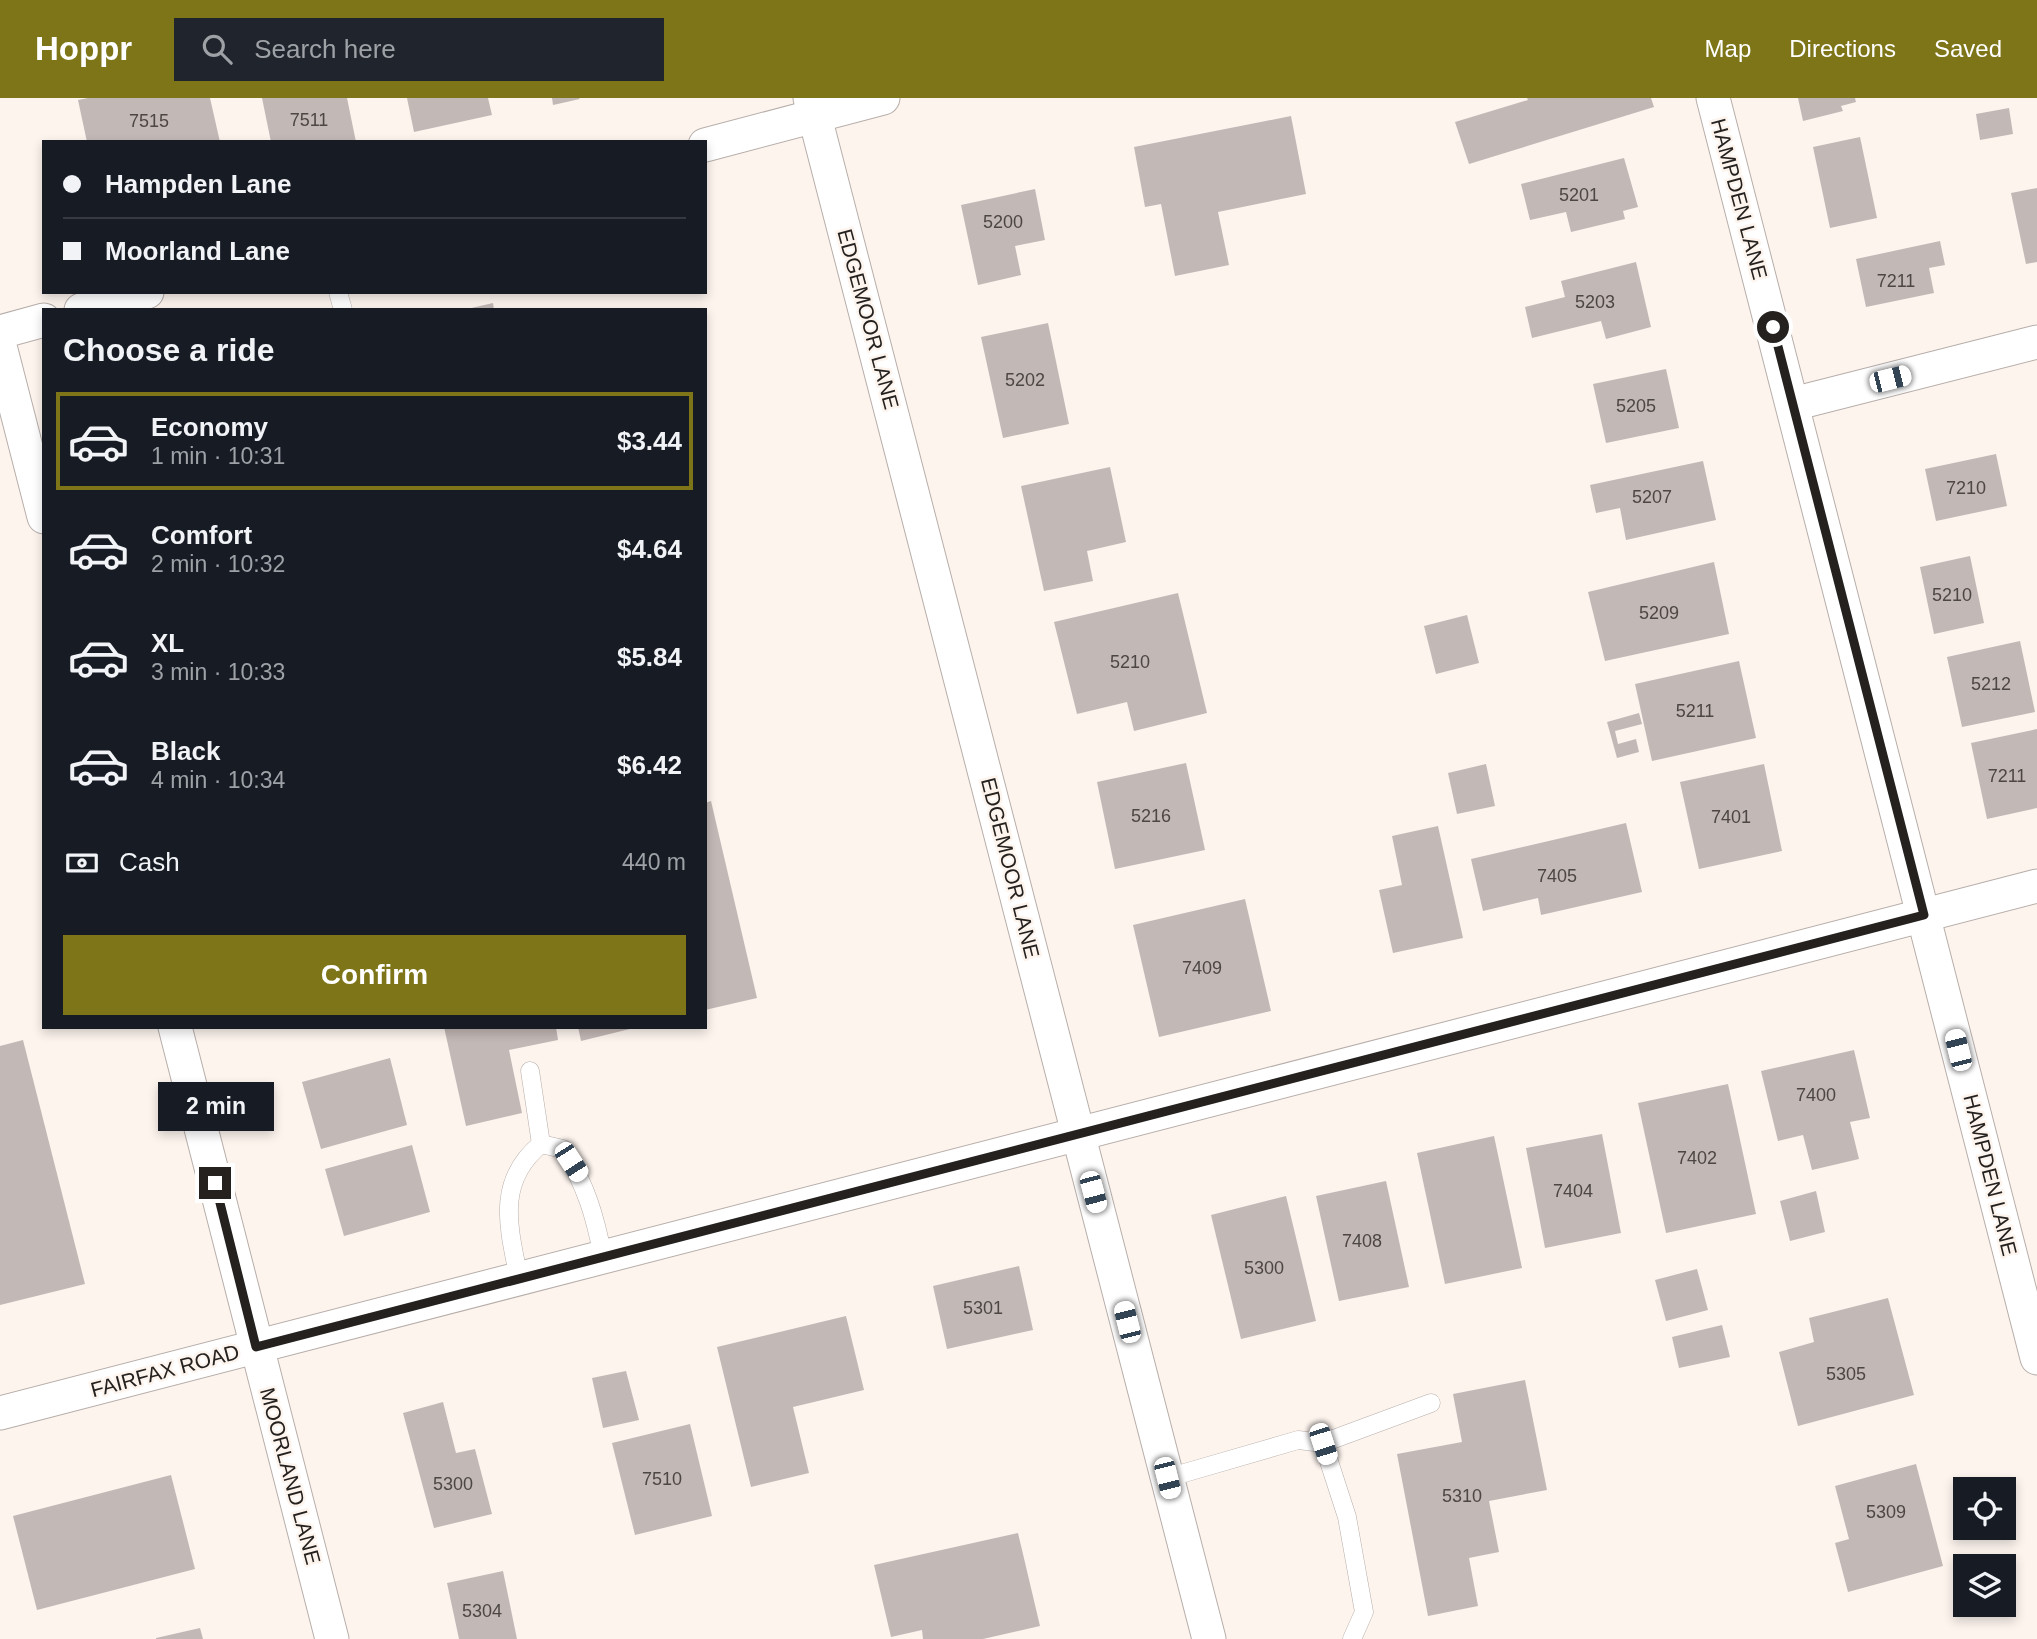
<!DOCTYPE html>
<meta charset="utf-8">
<style>
body{margin:0;font-family:Helvetica,sans-serif;background:#20242c;color:#f1f3f6;height:100vh;display:flex;flex-direction:column;font-size:26px;white-space:nowrap}
*{box-sizing:border-box;margin:0}
p{font-size:23px;color:#9ea1a6}
.icon{flex:none;width:38px;height:38px;fill:none;stroke:currentColor;stroke-width:2;stroke-linecap:round;stroke-linejoin:round}
.map{position:relative;flex:1;overflow:hidden}
.details{position:absolute;left:42px;top:210px;width:665px;height:721px;display:flex;flex-direction:column;background:#171b24;border-radius:0px;box-shadow:0 4px 10px #0003}
.details>*{flex:none}
.top-card{position:absolute;left:42px;top:42px;width:665px;height:154px;border-radius:0px;box-shadow:0 4px 10px #0003;display:grid;align-content:center;height:154px;padding:0 21px;background:#171b24}
.fabs{position:absolute;left:1953px;top:1379px;display:grid;gap:14px}
.fabs a{display:grid;place-items:center;width:63px;height:63px;border-radius:0px;background:#171b24;box-shadow:0 4px 10px #0003;font-size:35px}
.end{position:absolute;width:32px;height:32px;margin:-16px;border:9px solid #24211f;background:#fff;box-shadow:0 0 0 4px #fff}
.from{border-radius:50%}
.bubble{position:absolute;height:49px;border-radius:0px;background:#171b24;box-shadow:0 4px 10px #0003;font-size:23px;font-weight:800;line-height:49px;text-align:center}
.car{position:absolute;width:21px;height:42px;margin:-21px -10px;border-radius:9px;box-shadow:0 0 5px 2px #0007;background:linear-gradient(#fff 24%,#345 0 40%,#fff 0 76%,#345 0 86%,#fff 0)}
.top-card b{display:flex;align-items:center;gap:24px;height:66px;font-size:26px}
.top-card b+b{border-top:2px solid #363941}
.top-card i{width:18px;height:18px;background:#f1f3f6}
ul{padding:0;list-style:none}
li{display:flex;align-items:center;gap:21px;height:98px;margin:0 14px 10px;padding:0 7px;border:4px solid transparent;border-radius:0px}
li div{flex:1}
li b{display:block;font-size:26px}
li em{font-style:normal;font-weight:800}
li.current{border-color:#7e7518}
li>.icon{width:63px;height:63px;stroke-width:1.5}
h2{padding:0 21px;font-size:32px;line-height:84px}
.pay{display:flex;align-items:center;gap:18px;height:77px;padding:0 21px;font-size:26px}
.pay p{margin-inline-start:auto}
.primary-button{display:flex;gap:14px;margin-top:auto;padding:14px 21px}
.primary-button a{flex:1;height:80px;border-radius:0px;background:#7e7518;color:#fff;font-size:28px;font-weight:800;line-height:80px;text-align:center}
header{display:flex;align-items:center;gap:42px;box-sizing:border-box;height:98px;padding:0 35px;background:#7e7518;color:#fff}
header strong{font-size:33px}
nav{display:flex;gap:38px;margin-inline-start:auto;font-size:24px}
.search{width:490px;height:63px;background:#20242c;display:flex;align-items:center;gap:18px;box-sizing:border-box;padding:0 24px;border-radius:0px;color:#9ea1a6;font-size:26px}
.map>svg:first-child{display:block}
</style>
<header>
<strong>Hoppr</strong>
<div class="search"><svg class="icon" aria-label="search" viewBox="0 0 24 24"><circle cx="10" cy="10" r="6"/><path d="M15 15l6 6"/></svg>Search here</div>
<nav><a>Map</a><a>Directions</a><a>Saved</a></nav>
</header>
<div class="map">
<svg width="2037" height="1541" viewBox="0 0 2037 1541">
<rect width="100%" height="100%" fill="#fdf4ee"/>
<g fill="#c2b8b6">
<path d="M88 0H210L220 44H87L78 2Z"/>
<path d="M262 0H347L356 44H271Z"/>
<path d="M407 0H488L492 17 414 34Z"/>
<path d="M552 0H579L580 1 553 7Z"/>
<path d="M1527 0H1651L1654 9 1469 66 1455 24 1528 2Z"/>
<path d="M1798 0H1855L1856 4 1841 8 1843 13 1803 23Z"/>
<path d="M2009 10 2013 36 1980 42 1976 16Z"/>
<path d="M1291 18 1306 96 1218 114 1229 167 1175 178 1161 106 1145 109 1134 49Z"/>
<path d="M1860 39 1877 120 1830 130 1813 49Z"/>
<path d="M1624 60 1638 109 1623 113 1625 121 1571 134 1566 114 1530 122 1521 86Z"/>
<path d="M2037 90V164L2026 166 2011 95Z"/>
<path d="M1035 91 1045 142 1015 148 1021 177 978 187 961 107Z"/>
<path d="M1940 143 1945 167 1929 170 1934 195 1866 209 1856 161Z"/>
<path d="M1636 164 1651 229 1606 241 1601 223 1532 240 1525 209 1565 199 1561 183Z"/>
<path d="M493 205 494 212H468L467 211Z"/>
<path d="M1048 225 1069 326 1003 340 981 239Z"/>
<path d="M1666 271 1679 330 1606 345 1593 286Z"/>
<path d="M1996 356 2007 408 1936 423 1925 371Z"/>
<path d="M1703 363 1716 422 1626 442 1620 410 1596 415 1590 387Z"/>
<path d="M1110 369 1126 444 1087 453 1093 483 1044 493 1021 388Z"/>
<path d="M1970 458 1984 525 1934 536 1920 469Z"/>
<path d="M1714 464 1729 536 1605 563 1588 494Z"/>
<path d="M1178 495 1207 615 1134 633 1127 604 1077 616 1054 524Z"/>
<path d="M1467 517 1479 565 1436 576 1424 528Z"/>
<path d="M2020 543 2035 614 1962 629 1947 559Z"/>
<path d="M1739 563 1756 640 1652 663 1635 586Z"/>
<path d="M1639 615 1642 626 1615 633 1618 646 1636 641 1639 654 1617 660 1607 624Z"/>
<path d="M2037 631V710L1987 721 1971 645Z"/>
<path d="M1186 665 1205 752 1115 771 1097 684Z"/>
<path d="M1486 666 1495 708 1457 716 1448 675Z"/>
<path d="M1764 666 1782 753 1699 771 1680 684Z"/>
<path d="M711 703 757 900 705 912V705Z"/>
<path d="M1626 725 1642 794 1541 817 1538 800 1483 813 1471 761Z"/>
<path d="M1438 728 1463 840 1393 855 1379 792 1402 787 1392 738Z"/>
<path d="M1245 801 1271 913 1159 939 1133 827Z"/>
<path d="M444 929H556L558 942 509 952 522 1015 466 1028Z"/>
<path d="M578 929H633L634 930 581 943Z"/>
<path d="M23 942 85 1186 0 1207V948Z"/>
<path d="M1854 952 1870 1020 1850 1024 1859 1061 1812 1072 1803 1037 1778 1043 1761 973Z"/>
<path d="M390 960 407 1027 321 1051 302 984Z"/>
<path d="M1728 986 1756 1116 1666 1135 1638 1005Z"/>
<path d="M1602 1036 1621 1135 1545 1150 1526 1050Z"/>
<path d="M1494 1038 1522 1170 1445 1186 1417 1055Z"/>
<path d="M412 1047 430 1114 344 1138 325 1071Z"/>
<path d="M1386 1083 1409 1189 1339 1203 1316 1098Z"/>
<path d="M1816 1093 1825 1134 1790 1143 1780 1103Z"/>
<path d="M1286 1098 1316 1223 1241 1241 1211 1117Z"/>
<path d="M1019 1168 1033 1232 947 1251 933 1188Z"/>
<path d="M1697 1171 1708 1212 1666 1223 1655 1182Z"/>
<path d="M1888 1200 1914 1297 1798 1328 1779 1254 1814 1244 1809 1220Z"/>
<path d="M846 1218 864 1292 793 1309 809 1375 751 1389 717 1249Z"/>
<path d="M1722 1227 1730 1259 1679 1270 1672 1239Z"/>
<path d="M626 1273 639 1322 603 1330 592 1280Z"/>
<path d="M1525 1282 1547 1392 1489 1403 1499 1454 1469 1460 1478 1508 1428 1518 1397 1356 1462 1344 1453 1296Z"/>
<path d="M443 1304 456 1355 475 1351 492 1416 434 1430 403 1315Z"/>
<path d="M690 1326 712 1418 635 1437 612 1345Z"/>
<path d="M1916 1366 1943 1468 1848 1494 1835 1445 1849 1441 1835 1388Z"/>
<path d="M171 1377 195 1471 37 1512 13 1418Z"/>
<path d="M1018 1435 1040 1528 983 1541H923L922 1532 891 1539 874 1467Z"/>
<path d="M503 1473 517 1541H459L447 1485Z"/>
<path d="M200 1530 203 1541H156V1540Z"/>
</g>
<g fill="none" stroke-linecap="round" stroke-linejoin="round">
<g stroke="#b7aeaa" stroke-width="19">
<g id="lane">
<path d="M338 194 343 212"/>
<path d="M530 973 541 1046"/>
<path d="M519 1181C509 1130 495 1084 541 1046L563 1051C586 1087 595 1118 603 1159"/>
<path d="M1323 1345 1431 1305"/>
<path d="M1167 1380 1298 1342 1323 1345 1347 1419 1364 1514 1352 1541"/>
</g>
</g>
<g stroke="#b7aeaa" stroke-width="35">
<g id="street">
<path d="M810 0 1209 1541"/>
<path d="M1713 0 2037 1260"/>
<path d="M705 47 883 0"/>
<path d="M81 212 147 194"/>
<path d="M0 234 44 222"/>
<path d="M0 248 44 419"/>
<path d="M1793 306 2037 244"/>
<path d="M175 929 332 1541"/>
<path d="M0 1315 2037 788"/>
</g>
</g>
<use href="#lane" stroke="#fff" stroke-width="18"/>
<use href="#street" stroke="#fff" stroke-width="33"/>
</g>
<g fill="none" stroke-linecap="round" stroke-linejoin="round">
<path stroke="#24211f" stroke-width="9" d="M215 1085 256 1249 1924 817 1773 229"/>
</g>
<g text-anchor="middle" stroke-width="5" stroke-linejoin="round" paint-order="stroke">
<g font-size="18" fill="#4c4745">
<text x="309" y="28">7511</text>
<text x="149" y="29">7515</text>
<text x="1579" y="103">5201</text>
<text x="1003" y="130">5200</text>
<text x="1896" y="189">7211</text>
<text x="1595" y="210">5203</text>
<text x="1025" y="288">5202</text>
<text x="1636" y="314">5205</text>
<text x="1966" y="396">7210</text>
<text x="1652" y="405">5207</text>
<text x="1952" y="503">5210</text>
<text x="1659" y="521">5209</text>
<text x="1130" y="570">5210</text>
<text x="1991" y="592">5212</text>
<text x="1695" y="619">5211</text>
<text x="2007" y="684">7211</text>
<text x="1151" y="724">5216</text>
<text x="1731" y="725">7401</text>
<text x="1557" y="784">7405</text>
<text x="1202" y="876">7409</text>
<text x="1816" y="1003">7400</text>
<text x="1697" y="1066">7402</text>
<text x="1573" y="1099">7404</text>
<text x="1362" y="1149">7408</text>
<text x="1264" y="1176">5300</text>
<text x="983" y="1216">5301</text>
<text x="1846" y="1282">5305</text>
<text x="662" y="1387">7510</text>
<text x="453" y="1392">5300</text>
<text x="1462" y="1404">5310</text>
<text x="1886" y="1420">5309</text>
<text x="482" y="1519">5304</text>
</g>
<g font-size="21" fill="#24211f" stroke="#fdf4ee">
<text transform="translate(1739 101) rotate(75)" y="7">HAMPDEN LANE</text>
<text transform="translate(868 221) rotate(75)" y="7">EDGEMOOR LANE</text>
<text transform="translate(1010 770) rotate(76)" y="7">EDGEMOOR LANE</text>
<text transform="translate(1990 1077) rotate(76)" y="7">HAMPDEN LANE</text>
<text transform="translate(165 1273) rotate(-15)" y="7">FAIRFAX ROAD</text>
<text transform="translate(290 1378) rotate(75)" y="7">MOORLAND LANE</text>
</g>
</g>
</svg>
<div class="fabs">
<a><svg class="icon" aria-label="locate" viewBox="0 0 24 24"><circle cx="12" cy="12" r="6"/><path d="M12 2v4M12 18v4M2 12h4M18 12h4"/></svg></a>
<a><svg class="icon" aria-label="layers" viewBox="0 0 24 24"><path d="M12 4l9 5-9 5-9-5zM3 14l9 5 9-5"/></svg></a>
</div>
<i class="end from" style="left:1773px;top:229px"></i>
<i class="end" style="left:215px;top:1085px"></i>
<div class="bubble" style="left:158px;top:984px;width:116px">2 min</div>
<i class="car" style="left:1890px;top:281px;rotate:76deg"></i>
<i class="car" style="left:1958px;top:952px;rotate:346deg"></i>
<i class="car" style="left:571px;top:1064px;rotate:147deg"></i>
<i class="car" style="left:1093px;top:1094px;rotate:165deg"></i>
<i class="car" style="left:1127px;top:1224px;rotate:346deg"></i>
<i class="car" style="left:1323px;top:1346px;rotate:162deg"></i>
<i class="car" style="left:1167px;top:1380px;rotate:166deg"></i>
<div class="top-card">
<b><i class="from"></i>Hampden Lane</b>
<b><i></i>Moorland Lane</b>
</div>
<section class="details">
<h2>Choose a ride</h2>
<ul>
<li class="current"><svg class="icon" aria-label="car" viewBox="0 0 24 24"><path d="M5 17H2v-5l4-1 3-4h7l3 4 3 1v5h-3M9 17h6M6 11h13"/><circle cx="7" cy="17" r="2"/><circle cx="17" cy="17" r="2"/></svg><div><b>Economy</b><p>1 min · 10:31</p></div><em>$3.44</em></li>
<li><svg class="icon" aria-label="car" viewBox="0 0 24 24"><path d="M5 17H2v-5l4-1 3-4h7l3 4 3 1v5h-3M9 17h6M6 11h13"/><circle cx="7" cy="17" r="2"/><circle cx="17" cy="17" r="2"/></svg><div><b>Comfort</b><p>2 min · 10:32</p></div><em>$4.64</em></li>
<li><svg class="icon" aria-label="car" viewBox="0 0 24 24"><path d="M5 17H2v-5l4-1 3-4h7l3 4 3 1v5h-3M9 17h6M6 11h13"/><circle cx="7" cy="17" r="2"/><circle cx="17" cy="17" r="2"/></svg><div><b>XL</b><p>3 min · 10:33</p></div><em>$5.84</em></li>
<li><svg class="icon" aria-label="car" viewBox="0 0 24 24"><path d="M5 17H2v-5l4-1 3-4h7l3 4 3 1v5h-3M9 17h6M6 11h13"/><circle cx="7" cy="17" r="2"/><circle cx="17" cy="17" r="2"/></svg><div><b>Black</b><p>4 min · 10:34</p></div><em>$6.42</em></li>
</ul>
<div class="pay"><svg class="icon" aria-label="cash" viewBox="0 0 24 24"><path d="M3 7h18v10H3z"/><circle cx="12" cy="12" r="2"/></svg>Cash<p>440 m</p></div>
<div class="primary-button"><a>Confirm</a></div>
</section>
</div>
